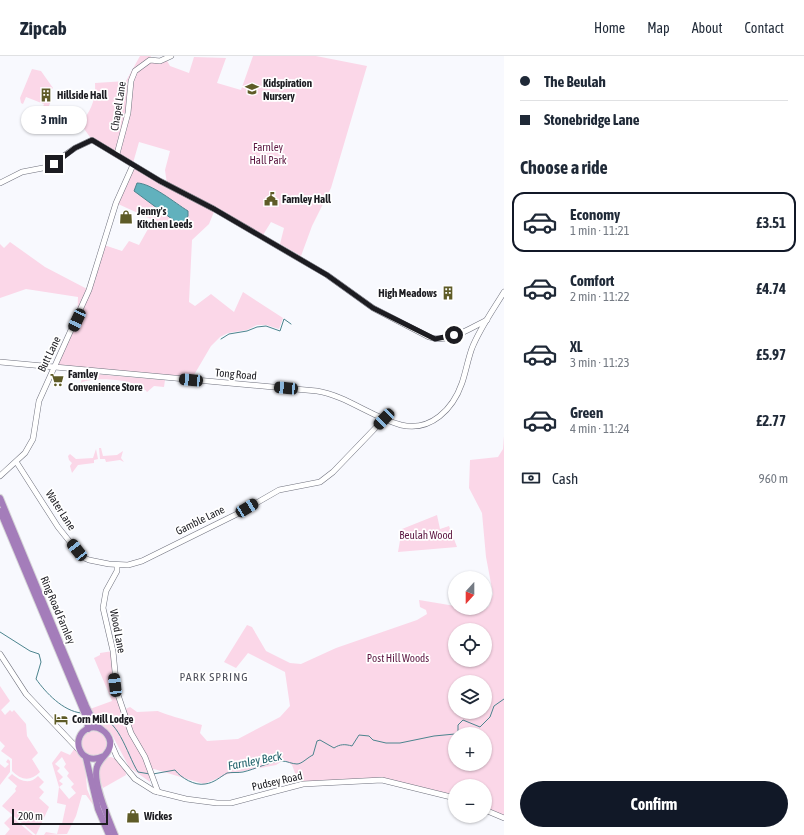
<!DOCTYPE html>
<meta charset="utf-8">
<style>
body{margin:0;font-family:"Asap Condensed",sans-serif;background:#f6f6f7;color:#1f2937;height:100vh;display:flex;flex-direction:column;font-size:15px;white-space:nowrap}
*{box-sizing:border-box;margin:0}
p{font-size:13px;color:#747a83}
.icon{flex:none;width:22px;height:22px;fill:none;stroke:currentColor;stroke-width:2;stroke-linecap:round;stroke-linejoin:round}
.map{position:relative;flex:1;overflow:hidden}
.panel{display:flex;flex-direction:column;background:#fff;width:300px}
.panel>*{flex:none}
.top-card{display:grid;align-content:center;height:88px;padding:0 16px;background:#fff}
.needle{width:26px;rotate:201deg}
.tools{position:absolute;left:448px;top:515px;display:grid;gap:8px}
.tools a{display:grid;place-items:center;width:44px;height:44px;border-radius:50%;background:#fff;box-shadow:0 1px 3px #0004;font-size:20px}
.scale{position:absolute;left:12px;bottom:10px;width:96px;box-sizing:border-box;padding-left:4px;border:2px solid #1c1c21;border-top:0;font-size:11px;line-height:14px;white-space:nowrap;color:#1c1c21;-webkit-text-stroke:3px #fff;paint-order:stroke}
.end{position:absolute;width:18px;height:18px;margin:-9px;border:5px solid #1c1c21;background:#fff;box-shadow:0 0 0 2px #fff}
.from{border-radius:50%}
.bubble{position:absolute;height:28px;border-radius:14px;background:#fff;box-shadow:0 1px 3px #0004;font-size:13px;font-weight:700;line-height:28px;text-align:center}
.car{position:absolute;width:12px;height:24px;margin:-12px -6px;border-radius:5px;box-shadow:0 0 3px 1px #0007;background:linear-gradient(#222 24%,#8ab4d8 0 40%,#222 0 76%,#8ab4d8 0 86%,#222 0)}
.top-card b{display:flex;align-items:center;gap:14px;height:38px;font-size:15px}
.top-card b+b{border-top:1px solid #e0e1e3}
.top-card i{width:10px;height:10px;background:#1f2937}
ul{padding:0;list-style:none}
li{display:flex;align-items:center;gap:12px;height:60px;margin:0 8px 6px;padding:0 8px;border:2px solid transparent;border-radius:12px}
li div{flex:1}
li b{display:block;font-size:15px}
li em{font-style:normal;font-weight:700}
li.selected{border-color:#111827}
li>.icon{width:36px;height:36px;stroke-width:1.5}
h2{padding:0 16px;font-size:18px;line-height:48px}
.pay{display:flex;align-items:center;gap:10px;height:44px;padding:0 16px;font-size:15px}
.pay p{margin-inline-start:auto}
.action{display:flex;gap:8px;margin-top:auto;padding:8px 16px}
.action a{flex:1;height:46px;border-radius:24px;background:#111827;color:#fff;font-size:16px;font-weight:700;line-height:46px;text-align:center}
header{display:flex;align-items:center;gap:24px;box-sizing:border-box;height:56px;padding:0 20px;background:#fff;border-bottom:1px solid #e0e1e3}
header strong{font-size:19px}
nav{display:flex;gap:22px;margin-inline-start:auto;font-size:14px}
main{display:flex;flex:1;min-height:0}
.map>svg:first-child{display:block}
</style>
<header>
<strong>Zipcab</strong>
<nav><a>Home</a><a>Map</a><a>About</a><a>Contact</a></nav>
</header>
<main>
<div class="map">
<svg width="504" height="779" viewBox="0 0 504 779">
<rect width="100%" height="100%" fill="#f8f9fe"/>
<g fill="#fbd7e8" fill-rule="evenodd">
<path d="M140 0H151L150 4 166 3 170 10 189 17 194 1 226 2 217 27 241 34 253 0H316L367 10 331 132 312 170 301 200 280 188 284 172 271 166 263 179 216 151 209 168 192 184 189 246 195 250 211 238 234 256 243 236 283 262 279 273 266 269H257L247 274 228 277 220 281 221 280 211 290 191 324 53 311 77 264 78 241 26 233 0 242V188L4 192 10 186 45 211 89 234 104 189 122 195 129 185 139 189 153 164 116 147 132 111 165 131 167 128 165 114 170 95 139 86 133 107 117 96 92 84 80 67C91 56 96 43 95 27L126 25Z"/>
<path d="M32 13 41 15 53 32 50 34 43 33 40 41 51 45 48 52 42 54 44 48 26 41 23 48 21 47 20 42Z"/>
<path d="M83 317 165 324 164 331 154 330 147 336C139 323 93 320 81 327Z"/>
<path d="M504 380V762L485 754V730H455V742L382 724 303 728 295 717 292 709 284 704 276 709 228 718 204 728 154 713 149 716 150 726 129 711 111 677 98 668 90 653 112 645 94 602 100 599V597L113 595 114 620 123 654 130 651 137 656 158 655C160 657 196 667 202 669L200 677 207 685 238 683 280 661 290 650 285 616 248 597 236 612 224 606 247 569 252 571 266 595 290 607 301 608 336 592 417 564 427 558 426 554 420 551 419 544 455 550V552H466L475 555H483L489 550 493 538 486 501 482 457 469 432 470 404 498 401 503 393ZM455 574H485V604H455ZM455 626H485V656H455ZM455 678H485V708H455Z"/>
<path d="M99 392H101L103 400 117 399 123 395 121 402 124 406 120 404 106 406 105 403H100Z"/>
<path d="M96 393 98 403 94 404V407L78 409 72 417 70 410 72 407 69 404 68 400 70 398 76 403 93 402Z"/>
<path d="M437 459 440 473 449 470 457 491 398 496 402 473Z"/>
<path d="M0 630 10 645 1 654 5 659 10 654 12 656 14 654 26 668 27 680 38 697 32 703 40 716C30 726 21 724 12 715V703L1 695 5 690 0 685Z"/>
<circle cx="94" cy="688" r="13"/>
<path d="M75 692 85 708 87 733 94 750 86 739H82L76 760 67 778 44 779 46 776 57 778 60 767 62 768 66 749 57 747 59 731 69 743 76 737 71 731 74 728 67 720 69 717 64 711 66 708 62 701 55 708 60 712 57 715 63 721 59 725 63 728 59 731 52 707 61 695 70 699Z"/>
<path d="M111 701C118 703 126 713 126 719L103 732C98 722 94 703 111 701Z"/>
<path d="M8 703 10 705V716L0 729V708L5 712 9 708 6 706Z"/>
<path d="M12 718C20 725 30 729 38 720L44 726 39 731 44 736 39 742 49 751 36 779 2 750 16 735 15 733 17 730 8 722Z"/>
<path d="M11 760 33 779H5L10 773 4 767Z"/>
</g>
<path fill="#61b1bd" stroke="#4c848e" d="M137 127C151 127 175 147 188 155V160L184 167 176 166 134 135Z"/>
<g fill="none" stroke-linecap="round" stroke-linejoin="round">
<g stroke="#4c848e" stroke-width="1">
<path d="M221 283 229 278 247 275 257 271 266 270 280 275 284 263 291 268"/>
<path d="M0 576 30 595 39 598 41 606 36 623C46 637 63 655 81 657"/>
<path d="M92 658C119 660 126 697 138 716L150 718"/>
<path d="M455 678 458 675V669L463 664 480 671 490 661 494 650 504 643"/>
<path d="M153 718 175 714C181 722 195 730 205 728 214 727 220 721 227 717 232 716 238 717 243 716 256 713 268 706 282 705 287 705 292 708 297 708 302 708 308 701 313 699L317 685 320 684 334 692C340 688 345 688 352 690L359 679 369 680 373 684 386 687H400L434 680 455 678"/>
</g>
<g stroke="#6f717d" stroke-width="6">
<g id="secondary">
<path d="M117 98 128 57 131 25 135 15 150 4 160 5 171 0"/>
<path d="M0 127 22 116 48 111 75 92 92 84 160 125 214 153 327 219 373 252 429 281C448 288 470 272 487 264"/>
<path d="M0 306 317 335C347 340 371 361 401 369 431 376 453 353 462 327 466 315 468 303 472 292 480 272 493 254 504 236"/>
<path d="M17 407 58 471 82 501 89 504 109 508 128 509 142 505 239 457 279 434 320 426 333 416 384 363"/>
<path d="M0 420 25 397 33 383 39 345 89 234 116 147 133 109"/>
<path d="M117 509V515L106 535 103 552 113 595 117 636 131 677 145 701 158 736"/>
<path d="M0 598 26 638 79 694"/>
<path d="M110 685 117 701 135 723 154 735 186 743 217 747H231L303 728 382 724 455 742"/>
<path d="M485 754 504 762"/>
</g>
</g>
<g stroke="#d6d6d7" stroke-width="8">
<g id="highway">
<path d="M0 442 86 650 95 668 101 673"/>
<path d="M0 455 87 663 88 673"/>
<path d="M104 700C79 712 69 680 89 672 98 669 108 676 110 685 112 697 100 701 97 711 92 726 109 764 115 779"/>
<path d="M86 702 98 753 109 779"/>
</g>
</g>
<use href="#secondary" stroke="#fff" stroke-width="5"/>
<use href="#highway" stroke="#a47dba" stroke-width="6"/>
</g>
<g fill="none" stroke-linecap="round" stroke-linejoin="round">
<path stroke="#1c1c21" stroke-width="5" d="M54 108 75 92 92 84 160 125 214 153 327 219 373 252 435 283 454 279"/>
</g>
<defs>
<g id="school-bare" transform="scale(1.08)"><path d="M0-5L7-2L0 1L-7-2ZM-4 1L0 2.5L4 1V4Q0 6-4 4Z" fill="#5e5b27" stroke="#fff" stroke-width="2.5" paint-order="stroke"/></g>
<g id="building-bare" transform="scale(1.08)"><path d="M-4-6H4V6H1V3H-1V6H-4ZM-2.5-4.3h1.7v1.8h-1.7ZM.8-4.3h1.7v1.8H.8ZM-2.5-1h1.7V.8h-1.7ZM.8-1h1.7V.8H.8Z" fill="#5e5b27" stroke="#fff" stroke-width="2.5" paint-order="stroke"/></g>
<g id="civic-bare" transform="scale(1.08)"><path d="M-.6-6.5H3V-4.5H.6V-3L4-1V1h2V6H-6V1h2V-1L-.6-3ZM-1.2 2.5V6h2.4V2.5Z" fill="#5e5b27" stroke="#fff" stroke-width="2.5" paint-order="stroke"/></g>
<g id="shop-bare" transform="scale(1.08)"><path d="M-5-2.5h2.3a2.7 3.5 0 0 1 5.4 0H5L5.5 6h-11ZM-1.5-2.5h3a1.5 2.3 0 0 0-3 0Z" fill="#5e5b27" stroke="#fff" stroke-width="2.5" paint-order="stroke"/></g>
<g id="supermarket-bare" transform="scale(1.08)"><path d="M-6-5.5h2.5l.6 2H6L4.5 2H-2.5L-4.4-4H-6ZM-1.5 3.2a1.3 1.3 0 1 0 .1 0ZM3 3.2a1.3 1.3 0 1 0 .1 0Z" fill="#5e5b27" stroke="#fff" stroke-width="2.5" paint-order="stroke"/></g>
<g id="hotel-bare" transform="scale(1.08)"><path d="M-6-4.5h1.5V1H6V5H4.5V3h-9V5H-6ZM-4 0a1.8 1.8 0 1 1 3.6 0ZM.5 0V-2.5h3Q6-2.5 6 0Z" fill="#5e5b27" stroke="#fff" stroke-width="2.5" paint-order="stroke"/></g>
</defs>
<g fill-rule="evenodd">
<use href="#school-bare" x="252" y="33"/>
<use href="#building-bare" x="46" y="39"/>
<use href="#civic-bare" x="271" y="143"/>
<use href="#shop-bare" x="126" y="161"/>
<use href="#building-bare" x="448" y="237"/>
<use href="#supermarket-bare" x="57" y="324"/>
<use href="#hotel-bare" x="61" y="663"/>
<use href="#shop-bare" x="133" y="760"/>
</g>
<g text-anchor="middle" stroke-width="3.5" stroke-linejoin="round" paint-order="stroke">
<g font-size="11" font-weight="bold" fill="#1c1c21" stroke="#fff" text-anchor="start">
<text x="263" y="31">Kidspiration<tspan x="263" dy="13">Nursery</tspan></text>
<text x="57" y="43">Hillside Hall</text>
<text x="282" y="147">Farnley Hall</text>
<text x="137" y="159">Jenny's<tspan x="137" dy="13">Kitchen Leeds</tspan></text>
<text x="437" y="241" text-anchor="end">High Meadows</text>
<text x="68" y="322">Farnley<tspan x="68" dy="13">Convenience Store</tspan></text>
<text x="72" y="667">Corn Mill Lodge</text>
<text x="144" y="764">Wickes</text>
</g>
<g font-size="11" fill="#1c1c21" stroke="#fff">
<text transform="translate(118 50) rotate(-81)" y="4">Chapel Lane</text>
<text transform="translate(49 298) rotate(-64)" y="4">Butt Lane</text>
<text transform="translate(236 318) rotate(5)" y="4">Tong Road</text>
<text transform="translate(61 454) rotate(57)" y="4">Water Lane</text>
<text transform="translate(200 464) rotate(-26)" y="4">Gamble Lane</text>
<text transform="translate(58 554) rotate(67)" y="4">Ring Road Farnley</text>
<text transform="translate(118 575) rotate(79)" y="4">Wood Lane</text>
<text transform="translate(277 725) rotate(-13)" y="4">Pudsey Road</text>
</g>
<g font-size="11" fill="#5c1741" stroke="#fff">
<text x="268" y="95">Farnley<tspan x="268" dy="13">Hall Park</tspan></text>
<text x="426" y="483">Beulah Wood</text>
<text x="398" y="606">Post Hill Woods</text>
</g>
<g font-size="12" letter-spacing="1" fill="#50525d" stroke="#fff">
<text x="214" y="625">PARK SPRING</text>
</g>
<g font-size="12" font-style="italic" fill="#21626b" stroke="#fff">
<text transform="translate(255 705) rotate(-11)" y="4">Farnley Beck</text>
</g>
</g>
</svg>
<div class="tools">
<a><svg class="needle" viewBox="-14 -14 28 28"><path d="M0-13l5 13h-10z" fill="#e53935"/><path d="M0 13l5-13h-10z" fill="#747a83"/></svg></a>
<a><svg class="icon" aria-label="locate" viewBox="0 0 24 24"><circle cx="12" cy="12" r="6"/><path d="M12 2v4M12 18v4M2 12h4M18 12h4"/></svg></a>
<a><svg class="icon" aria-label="layers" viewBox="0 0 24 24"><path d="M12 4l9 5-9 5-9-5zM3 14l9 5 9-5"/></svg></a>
<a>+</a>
<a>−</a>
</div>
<div class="scale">200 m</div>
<i class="end from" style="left:454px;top:279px"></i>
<i class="end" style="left:54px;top:108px"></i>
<div class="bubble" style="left:21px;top:50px;width:66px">3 min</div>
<i class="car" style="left:77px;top:264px;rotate:205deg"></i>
<i class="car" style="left:191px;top:324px;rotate:275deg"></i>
<i class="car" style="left:286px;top:332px;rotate:275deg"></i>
<i class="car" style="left:384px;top:363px;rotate:224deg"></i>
<i class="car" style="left:247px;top:452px;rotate:59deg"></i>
<i class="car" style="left:77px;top:494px;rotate:322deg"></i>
<i class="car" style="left:115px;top:629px;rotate:353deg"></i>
</div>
<section class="panel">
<div class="top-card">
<b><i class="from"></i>The Beulah</b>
<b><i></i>Stonebridge Lane</b>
</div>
<h2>Choose a ride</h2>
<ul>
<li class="selected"><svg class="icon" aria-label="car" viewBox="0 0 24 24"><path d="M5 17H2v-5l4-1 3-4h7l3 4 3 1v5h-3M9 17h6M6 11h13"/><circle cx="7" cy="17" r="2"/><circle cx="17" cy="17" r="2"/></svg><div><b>Economy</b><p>1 min · 11:21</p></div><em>£3.51</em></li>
<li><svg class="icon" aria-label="car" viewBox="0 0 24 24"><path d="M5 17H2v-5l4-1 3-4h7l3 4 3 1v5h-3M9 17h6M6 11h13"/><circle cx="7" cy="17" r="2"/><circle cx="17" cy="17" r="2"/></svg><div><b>Comfort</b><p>2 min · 11:22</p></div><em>£4.74</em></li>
<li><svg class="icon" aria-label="car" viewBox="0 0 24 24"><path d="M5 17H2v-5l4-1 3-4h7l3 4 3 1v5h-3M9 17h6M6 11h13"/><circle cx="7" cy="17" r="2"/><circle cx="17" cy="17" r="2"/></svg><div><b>XL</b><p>3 min · 11:23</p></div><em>£5.97</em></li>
<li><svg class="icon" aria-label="car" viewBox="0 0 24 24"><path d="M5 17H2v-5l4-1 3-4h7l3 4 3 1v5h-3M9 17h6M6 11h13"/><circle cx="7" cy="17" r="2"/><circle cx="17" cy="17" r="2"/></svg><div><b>Green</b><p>4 min · 11:24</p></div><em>£2.77</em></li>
</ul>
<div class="pay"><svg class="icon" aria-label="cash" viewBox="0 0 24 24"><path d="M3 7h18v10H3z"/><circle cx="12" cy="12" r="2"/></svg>Cash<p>960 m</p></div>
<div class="action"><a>Confirm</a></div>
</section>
</main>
